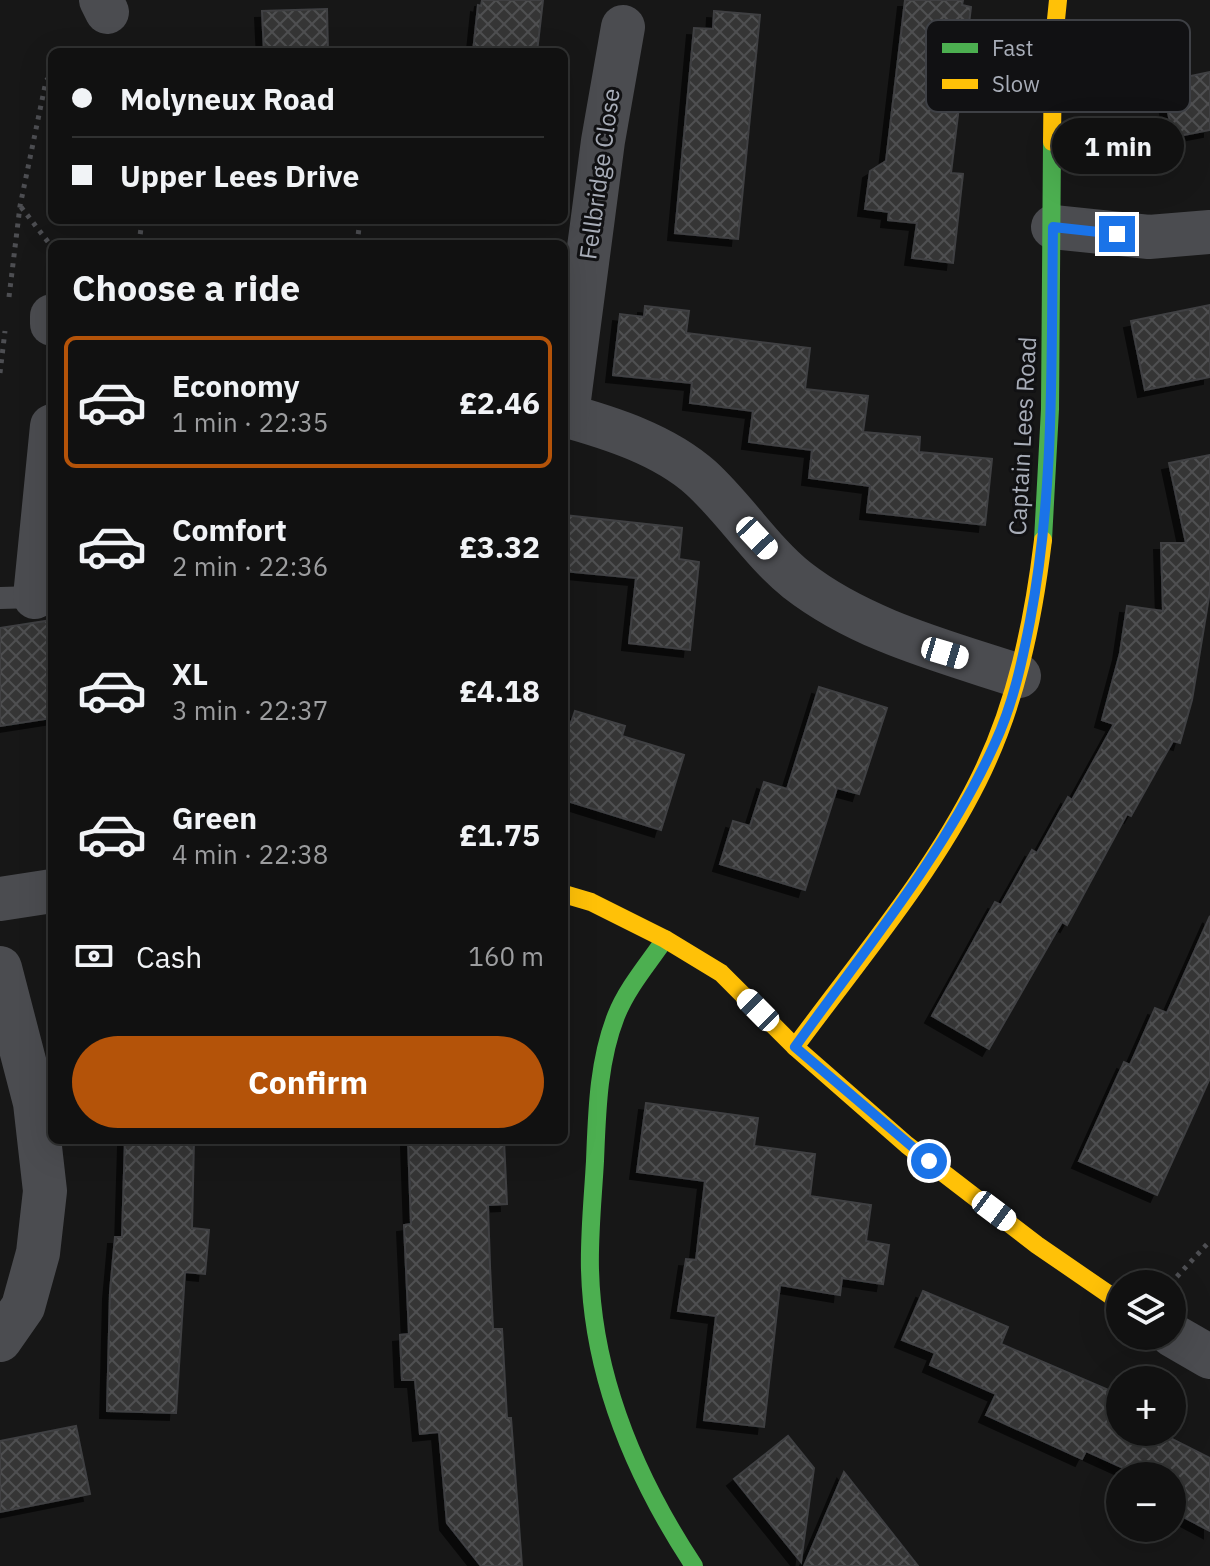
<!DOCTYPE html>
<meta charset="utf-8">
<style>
body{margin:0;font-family:"IBM Plex Sans",sans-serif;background:#1a1a1a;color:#f1f3f6;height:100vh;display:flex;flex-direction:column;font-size:30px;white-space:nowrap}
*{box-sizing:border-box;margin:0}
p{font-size:26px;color:#9c9d9f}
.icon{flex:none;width:44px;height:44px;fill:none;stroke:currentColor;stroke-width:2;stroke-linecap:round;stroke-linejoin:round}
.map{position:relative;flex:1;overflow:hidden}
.details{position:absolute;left:48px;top:240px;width:520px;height:904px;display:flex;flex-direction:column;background:#111;border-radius:12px;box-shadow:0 8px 32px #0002,0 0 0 2px #303131}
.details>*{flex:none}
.hud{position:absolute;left:48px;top:48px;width:520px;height:176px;border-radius:12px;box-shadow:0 8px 32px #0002,0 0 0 2px #303131;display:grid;align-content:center;height:176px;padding:0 24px;background:#111}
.tools{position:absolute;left:1106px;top:1270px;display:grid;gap:16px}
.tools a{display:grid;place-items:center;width:80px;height:80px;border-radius:50%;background:#111;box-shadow:0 8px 32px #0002,0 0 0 2px #303131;font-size:40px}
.end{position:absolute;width:36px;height:36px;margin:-18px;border:10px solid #1a73e8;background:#fff;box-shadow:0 0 0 4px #fff}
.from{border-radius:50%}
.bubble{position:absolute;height:56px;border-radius:28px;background:#111;box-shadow:0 8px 32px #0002,0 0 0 2px #303131;font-size:26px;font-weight:800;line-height:56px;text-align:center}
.car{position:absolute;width:24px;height:48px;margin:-24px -12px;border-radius:10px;box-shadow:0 0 6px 2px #0007;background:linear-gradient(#fff 24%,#345 0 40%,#fff 0 76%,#345 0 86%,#fff 0)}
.hud b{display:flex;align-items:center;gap:28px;height:76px;font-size:30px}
.hud b+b{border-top:2px solid #303131}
.hud i{width:20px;height:20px;background:#f1f3f6}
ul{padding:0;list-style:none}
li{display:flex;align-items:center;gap:24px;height:132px;margin:0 16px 12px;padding:0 8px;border:4px solid transparent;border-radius:12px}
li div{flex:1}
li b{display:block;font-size:30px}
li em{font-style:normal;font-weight:800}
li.on{border-color:#b45309}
li>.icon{width:72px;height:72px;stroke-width:1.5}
h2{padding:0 24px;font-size:36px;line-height:96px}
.pay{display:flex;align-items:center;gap:20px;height:88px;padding:0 24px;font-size:30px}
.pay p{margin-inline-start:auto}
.button{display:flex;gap:16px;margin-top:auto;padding:16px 24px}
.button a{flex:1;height:92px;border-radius:48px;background:#b45309;color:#fff;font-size:32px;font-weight:800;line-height:92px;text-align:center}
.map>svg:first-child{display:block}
</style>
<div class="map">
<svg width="1210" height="1566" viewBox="0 0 1210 1566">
<defs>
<pattern id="building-cross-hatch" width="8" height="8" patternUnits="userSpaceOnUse" patternTransform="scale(2)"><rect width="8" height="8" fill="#353536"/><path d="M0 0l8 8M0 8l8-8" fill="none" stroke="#4f5051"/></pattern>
<filter id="shadow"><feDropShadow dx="-7" dy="7" stdDeviation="0" flood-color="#0009"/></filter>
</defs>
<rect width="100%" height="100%" fill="#171717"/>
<g fill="url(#building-cross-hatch)" stroke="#3f4043" stroke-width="2" filter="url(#shadow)">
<path d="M482 0H543L537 52H473L478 5 481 6Z"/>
<path d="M905 0H963L962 5 971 7 951 173 963 174 953 263 912 258 917 223 888 220 889 212 865 209 870 171 886 161Z"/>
<path d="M327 9 328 52H264L262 11Z"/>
<path d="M714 11 760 15 738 239 675 233 694 28 713 29Z"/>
<path d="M1210 72V130L1173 137 1162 82Z"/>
<path d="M1210 305V377L1145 390 1131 321Z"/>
<path d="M645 306 689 311 686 333 810 348 805 389 868 396 863 432 920 437 919 452 992 459 985 525 867 512 870 486 809 478 812 450 749 442 753 411 690 403 692 383 613 375 620 314 644 317Z"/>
<path d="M1210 455V591L1192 700 1180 743 1173 741 1131 816 1127 814 1067 925 1062 922 989 1049 932 1016 995 902 1001 905 1032 850 1037 853 1068 797 1072 800 1114 724 1102 720 1120 653 1127 606 1163 611 1161 543H1186L1169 463Z"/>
<path d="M564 515 682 528 679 559 699 562 690 650 629 643 636 578 564 571Z"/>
<path d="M52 620V718L0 726V628Z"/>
<path d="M819 687 887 708 859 794 837 788 805 890 720 864 733 821 750 826 764 782 787 789Z"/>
<path d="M575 711 625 726 622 736 684 755 661 830 564 800V721L571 723Z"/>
<path d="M1210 916V1078L1157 1195 1079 1161 1124 1062 1130 1065 1155 1008 1167 1013Z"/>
<path d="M646 1103 758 1118 754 1146 815 1154 810 1196 871 1205 866 1241 889 1245 883 1284 842 1278 840 1295 780 1285 764 1427 704 1420 716 1316 678 1311 686 1259 696 1260 705 1181 637 1172Z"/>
<path d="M125 1140H194L192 1228 209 1230 205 1274 185 1272 176 1413 107 1411 110 1292 115 1237H122Z"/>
<path d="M408 1140H504L507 1204 488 1205 490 1266 493 1329H502L507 1418H511L522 1566H481L447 1523 439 1432 420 1434 415 1380H402L400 1335 409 1334 404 1225 411 1224Z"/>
<path d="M923 1291 1008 1327 1001 1344 1120 1395V1432H1172V1425L1175 1426 1170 1438 1210 1458V1531L1172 1511V1476H1141L1086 1451 1082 1459 986 1415 996 1394 930 1365 935 1353 902 1340Z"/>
<path d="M76 1426 90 1494 0 1512V1441Z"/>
<path d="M788 1436 814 1468 801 1562 734 1479Z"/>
<path d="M844 1472 918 1566H804Z"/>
</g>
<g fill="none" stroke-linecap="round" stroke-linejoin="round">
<g stroke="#4d4e52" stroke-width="5" stroke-dasharray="4 6" stroke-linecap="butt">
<path d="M21 207 52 247"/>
<path d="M139 244 142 220"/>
<path d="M357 244 360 220"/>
<path d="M9 297 20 206 46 81 52 74"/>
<path d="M0 373 5 331"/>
<path d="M1170 1284 1210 1241"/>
</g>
<path stroke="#4b4c50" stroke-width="22" d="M0 598 35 597"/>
<g stroke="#4b4c50" stroke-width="44">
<path d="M101 0 107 12"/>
<path d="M1053 227 1149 237 1210 232"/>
<path d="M52 316V324"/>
<path d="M564 415C611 428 664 445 701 478 735 509 761 551 797 580 861 630 943 651 1019 676"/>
<path d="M567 415 603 141 623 27"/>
<path d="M35 597 52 426"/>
<path d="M0 899 52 891"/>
<path d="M0 968 35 1103 45 1191 38 1253 23 1307 0 1340"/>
<path d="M1172 1335 1210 1357"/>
</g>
<g stroke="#4caf50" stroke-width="18">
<path d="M1043 540 1050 409 1052 142"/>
<path d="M665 939C648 964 627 988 616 1016 598 1062 597 1112 595 1161 593 1197 589 1234 590 1270 593 1378 636 1478 694 1566"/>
</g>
<g stroke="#ffc107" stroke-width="18">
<path d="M1052 142 1053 49 1058 0"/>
<path d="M564 894 591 902 665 939 721 973 795 1047 907 1145 1037 1245 1120 1302"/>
<path d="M795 1047C858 961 930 877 978 781 1016 705 1033 623 1043 540"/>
</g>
</g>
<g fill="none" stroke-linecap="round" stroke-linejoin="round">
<path stroke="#1a73e8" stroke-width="10" d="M929 1161 795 1047C865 949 945 854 995 743 1013 704 1022 662 1030 621 1055 490 1051 359 1053 227L1117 234"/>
</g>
<g text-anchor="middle" stroke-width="6" stroke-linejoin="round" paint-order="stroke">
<g font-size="24" fill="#a8adb8" stroke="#111113">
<text transform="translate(600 174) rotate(-82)" y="8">Fellbridge Close</text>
<text transform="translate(1023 436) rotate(-87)" y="8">Captain Lees Road</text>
</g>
</g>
<rect x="926" y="20" width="264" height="92" rx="12" fill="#111113" stroke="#3e4045" stroke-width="2"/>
<rect x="942" y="43" width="36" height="10" fill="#4caf50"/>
<rect x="942" y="79" width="36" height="10" fill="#ffc107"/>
<g font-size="22" fill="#a8adb8">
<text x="992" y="56">Fast</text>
<text x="992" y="92">Slow</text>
</g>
</svg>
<div class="tools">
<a><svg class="icon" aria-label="layers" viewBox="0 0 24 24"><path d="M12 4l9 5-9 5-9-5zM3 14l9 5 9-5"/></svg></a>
<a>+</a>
<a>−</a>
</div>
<i class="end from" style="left:929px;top:1161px"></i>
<i class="end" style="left:1117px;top:234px"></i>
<div class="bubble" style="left:1052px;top:118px;width:132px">1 min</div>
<i class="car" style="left:757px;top:538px;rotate:137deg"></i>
<i class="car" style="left:945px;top:653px;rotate:107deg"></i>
<i class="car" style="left:758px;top:1010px;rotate:315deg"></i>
<i class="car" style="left:994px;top:1211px;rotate:127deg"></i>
<div class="hud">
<b><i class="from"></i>Molyneux Road</b>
<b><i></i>Upper Lees Drive</b>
</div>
<section class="details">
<h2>Choose a ride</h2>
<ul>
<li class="on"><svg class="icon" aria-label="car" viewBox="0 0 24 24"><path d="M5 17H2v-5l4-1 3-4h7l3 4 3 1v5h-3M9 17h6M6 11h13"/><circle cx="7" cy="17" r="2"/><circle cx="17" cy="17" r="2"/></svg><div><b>Economy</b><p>1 min · 22:35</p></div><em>£2.46</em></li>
<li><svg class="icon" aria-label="car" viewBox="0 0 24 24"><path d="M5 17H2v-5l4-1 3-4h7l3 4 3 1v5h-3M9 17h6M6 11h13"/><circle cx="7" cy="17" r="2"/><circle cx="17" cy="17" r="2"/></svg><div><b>Comfort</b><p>2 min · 22:36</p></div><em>£3.32</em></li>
<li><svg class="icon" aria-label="car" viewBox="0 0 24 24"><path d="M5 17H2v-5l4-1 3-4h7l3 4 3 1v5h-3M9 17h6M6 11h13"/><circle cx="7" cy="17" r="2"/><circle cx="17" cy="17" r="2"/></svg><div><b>XL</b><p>3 min · 22:37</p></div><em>£4.18</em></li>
<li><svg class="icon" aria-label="car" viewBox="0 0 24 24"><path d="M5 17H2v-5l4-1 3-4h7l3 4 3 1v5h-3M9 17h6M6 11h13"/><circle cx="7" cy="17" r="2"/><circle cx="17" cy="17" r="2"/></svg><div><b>Green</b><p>4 min · 22:38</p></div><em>£1.75</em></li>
</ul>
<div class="pay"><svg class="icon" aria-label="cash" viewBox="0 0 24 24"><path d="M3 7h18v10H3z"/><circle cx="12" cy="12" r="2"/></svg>Cash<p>160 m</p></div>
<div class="button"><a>Confirm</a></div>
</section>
</div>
